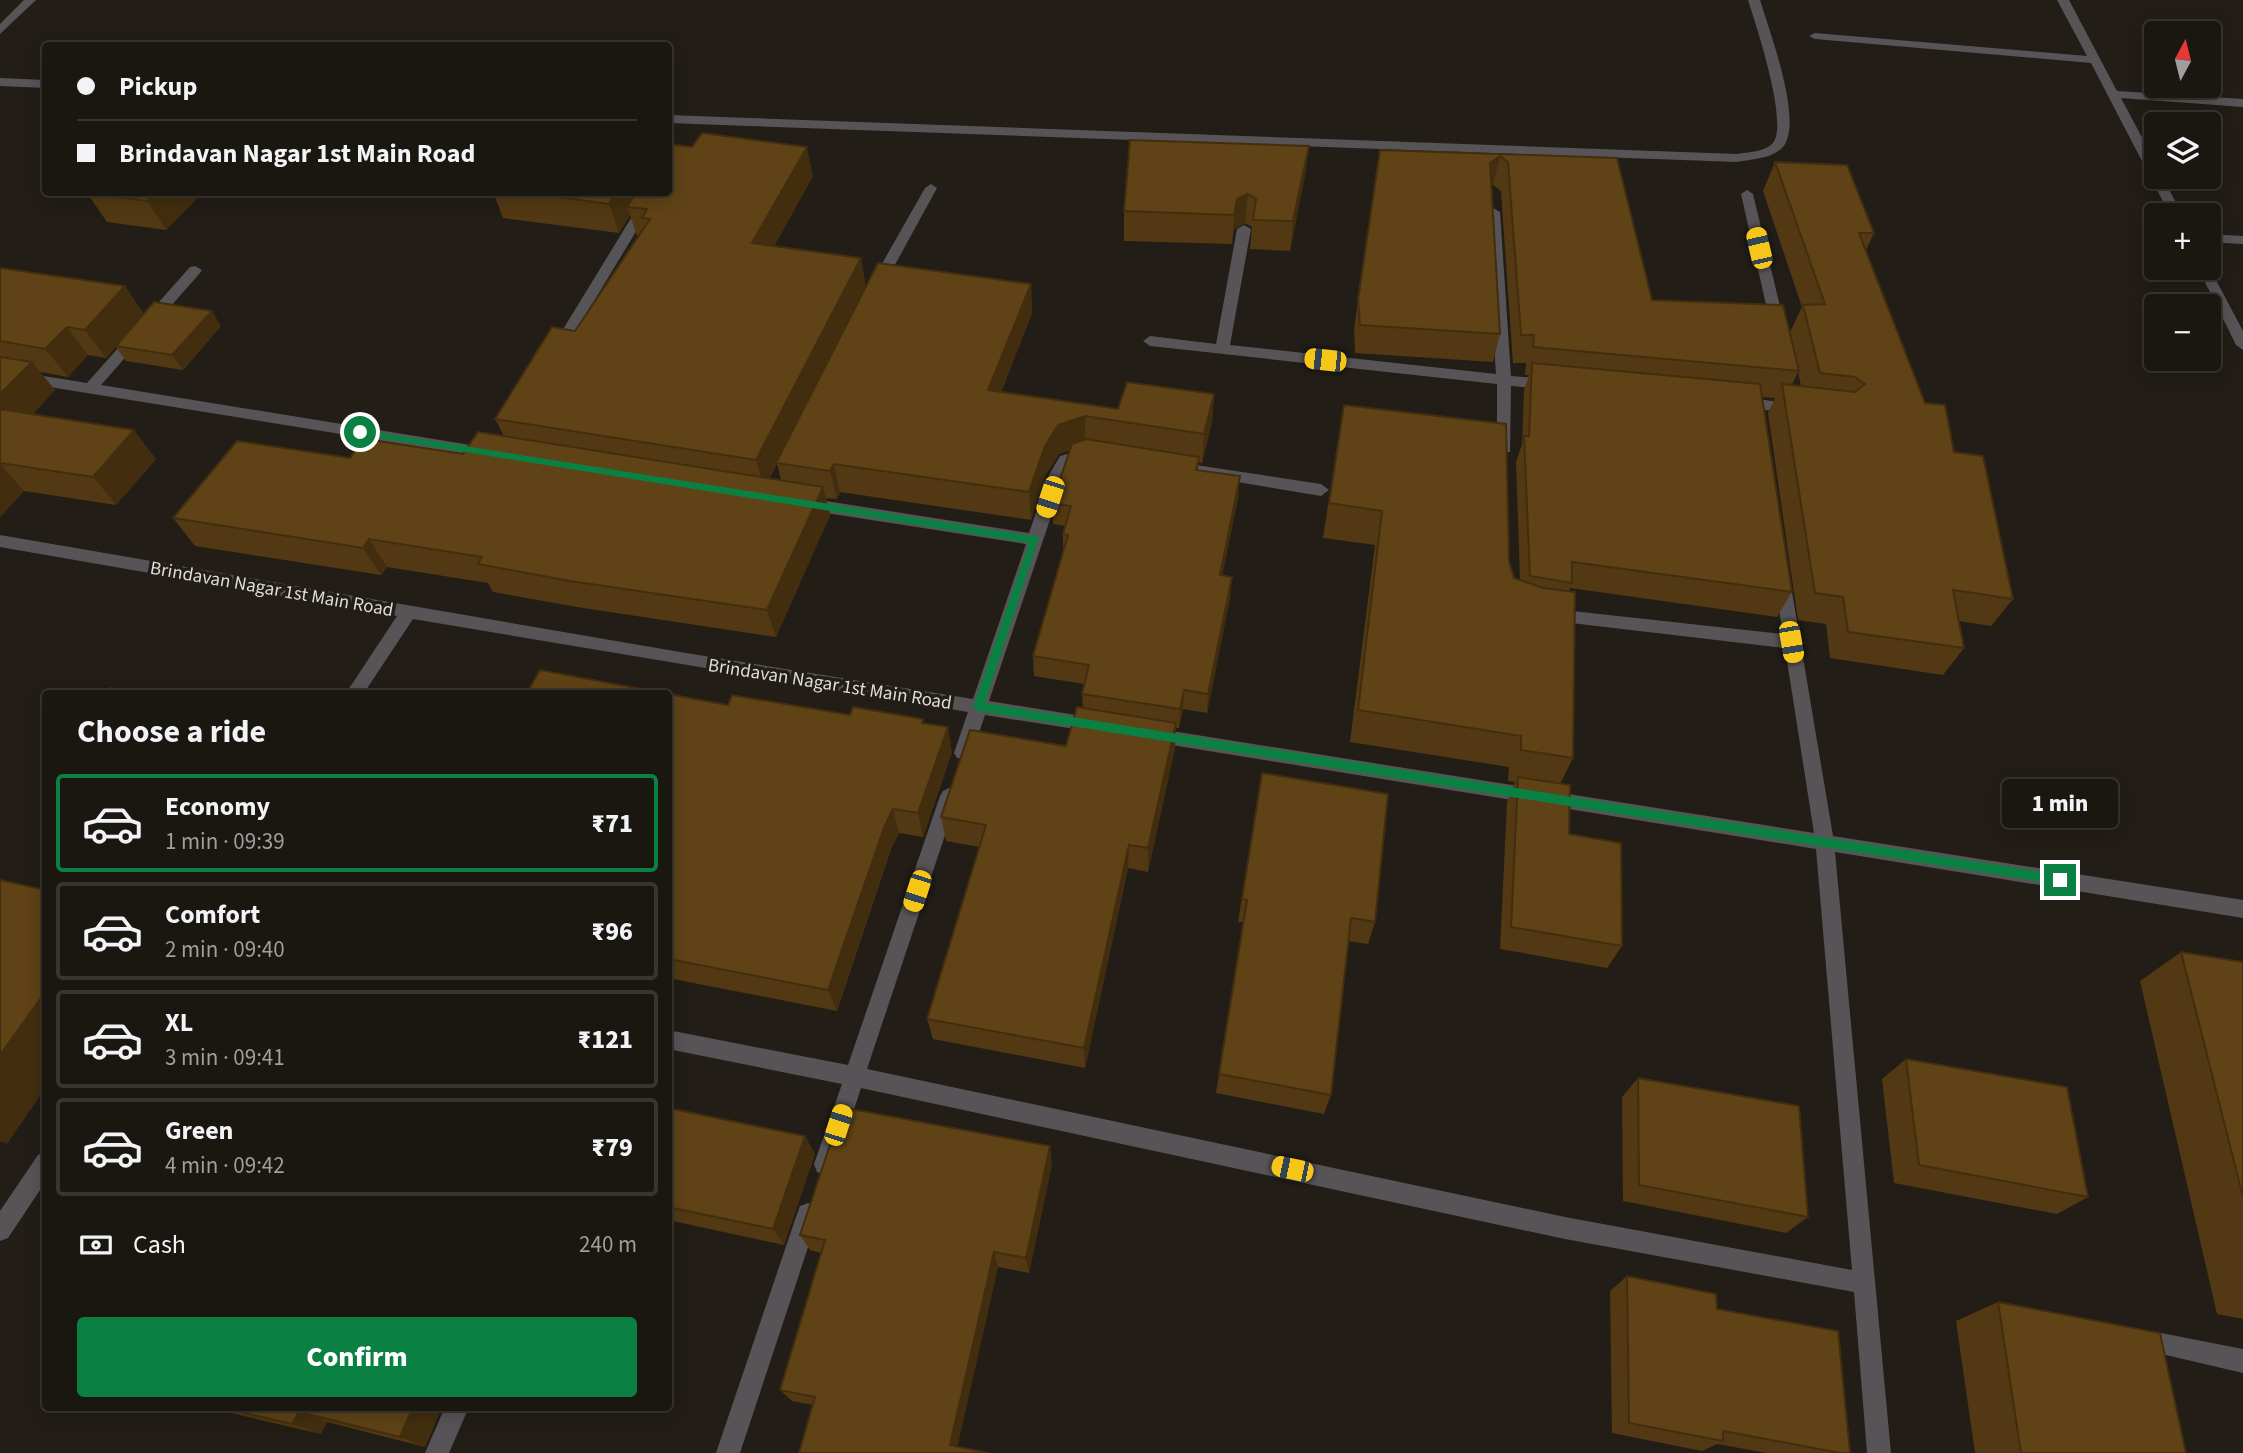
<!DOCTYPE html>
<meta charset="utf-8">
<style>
body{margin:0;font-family:"Source Sans 3",sans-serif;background:#27231e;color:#f1f3f6;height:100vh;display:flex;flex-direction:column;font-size:26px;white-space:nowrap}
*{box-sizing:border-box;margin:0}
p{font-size:23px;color:#9f9f9f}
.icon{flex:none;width:38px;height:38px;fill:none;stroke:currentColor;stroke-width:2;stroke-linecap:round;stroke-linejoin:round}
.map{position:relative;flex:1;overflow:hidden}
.drawer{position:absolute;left:42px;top:690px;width:630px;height:721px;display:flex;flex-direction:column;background:#1a1610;border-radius:7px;box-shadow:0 4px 18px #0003,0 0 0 2px #383530}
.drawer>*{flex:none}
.guide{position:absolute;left:42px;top:42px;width:630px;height:154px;border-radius:7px;box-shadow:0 4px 18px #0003,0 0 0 2px #383530;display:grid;align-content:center;height:154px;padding:0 35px;background:#1a1610}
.needle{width:46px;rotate:7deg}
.controls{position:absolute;left:2144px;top:21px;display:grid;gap:14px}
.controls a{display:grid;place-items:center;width:77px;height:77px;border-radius:7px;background:#1a1610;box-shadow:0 4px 18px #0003,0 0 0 2px #383530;font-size:35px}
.end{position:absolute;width:32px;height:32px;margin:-16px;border:9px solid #0b8043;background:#fff;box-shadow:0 0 0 4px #fff}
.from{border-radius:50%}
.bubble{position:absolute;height:49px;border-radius:7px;background:#1a1610;box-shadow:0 4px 18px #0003,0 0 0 2px #383530;font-size:23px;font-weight:800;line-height:49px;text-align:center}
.car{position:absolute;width:21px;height:42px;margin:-21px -10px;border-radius:9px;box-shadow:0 0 5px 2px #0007;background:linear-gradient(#f5c518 24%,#345 0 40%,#f5c518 0 76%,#345 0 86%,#f5c518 0)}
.guide b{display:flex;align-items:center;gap:24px;height:66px;font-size:26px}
.guide b+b{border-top:2px solid #383530}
.guide i{width:18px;height:18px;background:#f1f3f6}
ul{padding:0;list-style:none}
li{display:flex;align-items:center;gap:21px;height:98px;margin:0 14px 10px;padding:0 21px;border:4px solid #383530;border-radius:7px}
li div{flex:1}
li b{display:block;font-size:26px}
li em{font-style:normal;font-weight:800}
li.selected{border-color:#0b8043}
li>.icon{width:63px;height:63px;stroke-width:1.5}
h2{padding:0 35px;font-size:32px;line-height:84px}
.pay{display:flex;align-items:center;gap:18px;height:77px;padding:0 35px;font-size:26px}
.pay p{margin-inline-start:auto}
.cta{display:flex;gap:14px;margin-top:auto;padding:14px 35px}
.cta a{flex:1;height:80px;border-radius:7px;background:#0b8043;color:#fff;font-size:28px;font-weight:800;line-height:80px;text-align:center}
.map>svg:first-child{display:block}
</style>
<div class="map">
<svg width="2243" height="1453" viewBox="0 0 2243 1453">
<rect width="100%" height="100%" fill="#221d16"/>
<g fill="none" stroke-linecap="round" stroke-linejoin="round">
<g fill="#575457" fill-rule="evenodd">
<path d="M24 0H36L0 34V24Z"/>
<path d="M1748 0H1760C1769 30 1804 122 1783 147 1772 159 1752 159 1737 162L668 123V115L1737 154C1748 152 1765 152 1773 143 1789 123 1756 25 1748 0Z"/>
<path d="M0 78 46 80V88L0 86Z"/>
</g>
<g fill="#575457" fill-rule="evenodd">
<path d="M2057 0H2069L2117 91 2243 99V107L2121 98 2156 164V177H2162L2183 215H2170L2091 63 1815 39 1809 36 1815 33 2087 56Z"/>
<path d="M931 184 937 188 885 283 883 286H873L871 283 925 188Z"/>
<path d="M1747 190 1753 194 1785 327 1778 332 1771 327 1741 194Z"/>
<path d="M647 192H660L563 352H553L551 349Z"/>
<path d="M1493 208 1500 212 1511 376 1551 379 1558 384 1551 389 1511 386 1510 452H1500L1497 448V384L1150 346 1143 341 1150 336 1216 344 1237 229 1244 225 1251 229 1230 345 1496 374 1486 212Z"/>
<path d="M2208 234 2243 236V244L2208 242Z"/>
<path d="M2208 265 2243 331V350L2236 345 2198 268H2208Z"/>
<path d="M195 266 202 270 200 273 101 385 489 448 497 453 494 457 489 458 0 379V369L87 383 190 267Z"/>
<path d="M1757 399 1795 404 1802 409 1795 414 1752 408V400Z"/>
<path d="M1089 448 1094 449 1097 453 1094 457 1071 464 1065 475 989 701 1094 718 1100 720 1103 725 1100 730 1094 732 985 715 972 753 969 758H957L954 753 968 712 413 619 364 693H346L397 616 0 547V535L686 653 973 699 1026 544 807 510 799 504 807 498 1029 533 1049 475 1060 456Z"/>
<path d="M1176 462 1321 484 1329 490 1321 496 1171 471 1168 467Z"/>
<path d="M1782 574 1790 580 1833 836 2243 900V918L1835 852 1891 1453H1867L1854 1292 1565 1239 861 1088 836 1164 833 1172 825 1175 817 1172 814 1164 842 1084 668 1049V1030L848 1065 940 796 943 791 949 788 955 791 958 796 867 1069 1565 1217 1852 1270 1816 849 1153 742 1147 740 1144 735 1147 730 1153 728 1814 833 1785 648 1554 621 1546 615 1554 609 1783 634 1774 580Z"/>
<path d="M46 1152V1181L8 1238 0 1241V1211L38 1155Z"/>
<path d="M808 1203 816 1206 819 1214 740 1453H716L797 1214 800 1206Z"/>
<path d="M2161 1333 2243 1349V1373L2153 1352 2150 1344 2153 1336Z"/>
<path d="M445 1407H469L449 1453H425Z"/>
</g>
</g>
<g fill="#523913" fill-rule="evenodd">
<path d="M1309 146 1305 175 1290 251 1250 249 1252 227 1245 223 1234 229 1232 244 1124 241V211Z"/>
<path d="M1380 150 1617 158 1652 300 1790 332 1802 307 1763 191 1775 162 1874 233 1866 250 1925 403 1954 452 2013 599 1991 626 1959 621 1964 648 1943 675 1830 658 1826 624 1798 620 1768 413 1775 398 1762 397 1792 592 1777 617 1570 588 1569 591 1573 758 1560 784 1569 834 1622 946 1607 968 1500 949 1507 802 1515 782 1508 781 1509 767 1350 742 1375 545 1323 538 1338 440 1509 561 1514 578 1520 580 1516 462 1522 444 1524 390 1529 375H1525L1526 363H1513L1501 191 1493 185 1492 186 1500 334 1493 362 1355 353 1354 329ZM1798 372 1801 386 1792 385Z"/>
<path d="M813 176 774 246 866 286 1031 284 1032 313 1001 392 1118 409 1214 394 1212 422 1202 463 1199 462 1198 471 1238 498 1222 576 1230 598 1207 713 1183 709 1179 728H1176L1175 748 1148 872 1128 868 1085 1068 933 1039 927 1019 979 847 946 841 941 817 1066 746 1083 708 1082 694 1084 684 1034 676 1033 656 1063 551V534L1065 526 1053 524 1052 503 1070 450 1059 454 1046 474 1031 520 840 492 837 499 826 498 830 515 776 637 583 608 493 592 488 583 387 567 381 575 195 546 173 518 350 458 463 454 504 436 495 419 575 331 639 236H637L630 215 619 233 503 218 493 192H668ZM777 464 781 480 769 479Z"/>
<path d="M203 192 166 230 107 222 87 193Z"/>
<path d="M0 268 144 314 221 326 183 370 126 361 116 347 106 358 88 355 68 377 40 372 55 390 33 414 156 459 116 505 24 491 0 517Z"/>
<path d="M668 694 728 705 924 723 952 752 923 837 899 833 891 849 837 1011 668 978Z"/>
<path d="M1262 773 1375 922 1368 944 1348 941 1331 1095 1324 1114 1216 1093 1244 922H1238Z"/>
<path d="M2181 952 2243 962V1319L2217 1314 2140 981Z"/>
<path d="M1906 1059 2088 1197 2057 1214 1894 1183 1882 1079Z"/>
<path d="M1638 1078 1808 1217 1786 1233 1623 1201 1622 1097Z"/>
<path d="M668 1108 815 1154 784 1245 668 1220Z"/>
<path d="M841 1143 1052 1164 1029 1273 998 1267 957 1447 799 1453 813 1405 792 1401 780 1390 821 1253 810 1250 800 1235Z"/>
<path d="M1627 1276 1717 1309 1840 1453H1767L1717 1444 1702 1451 1612 1433 1610 1291Z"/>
<path d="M1998 1302 2186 1453H1975L1956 1321Z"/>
<path d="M205 1407H442L425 1447 327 1422 321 1434Z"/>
</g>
<g fill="#422e0f">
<path d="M1309 146 1305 175 1290 251 1293 221Z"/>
<path d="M807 147 813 176 759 272 752 243Z"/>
<path d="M1500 156 1493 185 1483 191 1490 163Z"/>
<path d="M156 192H203L166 230 147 201Z"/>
<path d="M616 192H644L627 207 630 215 619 233 609 204Z"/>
<path d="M1248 194 1245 223 1234 229 1232 244 1234 215 1237 199Z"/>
<path d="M861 258 866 287 764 488 756 460Z"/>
<path d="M1031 284 1032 313 991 419 988 390Z"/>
<path d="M125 286 144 314 106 358 85 330Z"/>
<path d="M212 311 221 326 183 370 172 355Z"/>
<path d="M67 327 88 355 68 377 45 349Z"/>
<path d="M32 362 55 390 13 435 0 421V394Z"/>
<path d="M1214 394 1212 422 1202 463 1204 434Z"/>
<path d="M1085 416V444L1059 454 1046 474 1031 520 1029 492 1045 446 1058 425Z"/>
<path d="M134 430 156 459 116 505 93 477Z"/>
<path d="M0 464 24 491 0 517Z"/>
<path d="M834 464 840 492 837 499 830 471Z"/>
<path d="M1240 476 1238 498 1218 596 1220 575Z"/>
<path d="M823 487 830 515 776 637 767 610Z"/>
<path d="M369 539 387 567 381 575 363 548Z"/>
<path d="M1232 577 1230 598 1207 713 1208 694Z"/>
<path d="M1184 690 1183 709 1179 728 1180 709Z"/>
<path d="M1176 723 1175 748 1148 872V848Z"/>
<path d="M948 727 952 752 923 837 918 813Z"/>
<path d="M893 809 899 833 891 849 837 1011 828 990 885 825Z"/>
<path d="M1129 845 1128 868 1085 1068 1084 1048Z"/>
<path d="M46 991V1087L7 1144 0 1141V1055Z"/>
<path d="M805 1136 815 1154 784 1245 773 1229Z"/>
<path d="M1050 1146 1052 1164 1029 1273 1026 1258Z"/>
<path d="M994 1252 998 1267 956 1453 950 1445Z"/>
<path d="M413 1407H442L425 1447 400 1437Z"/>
<path d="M299 1412 327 1422 321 1434 292 1424Z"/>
</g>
<g fill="#5f4216" stroke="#422e0f" stroke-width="2">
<path d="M702 133 807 147 752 243 861 258 756 460 495 419 552 327 575 331 650 219 642 218 647 209 627 207 636 192H668V144L692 147Z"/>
<path d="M1130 140 1309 146 1293 221 1253 220 1256 199 1248 194 1237 199 1234 215 1124 211Z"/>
<path d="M1380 150 1617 158 1652 300 1783 305 1799 371 1533 347 1534 335H1521L1508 162 1500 156 1490 163 1500 334 1360 325 1358 300Z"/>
<path d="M1775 162 1847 165 1874 233H1859L1925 403 1945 405 1954 452 1983 456 2013 599 1953 590 1964 648 1848 632 1843 597 1815 593 1782 384 1855 392 1865 384 1855 377 1820 373 1803 305 1825 304Z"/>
<path d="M156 192 147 201 87 193V192Z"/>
<path d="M522 192H616L609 204Z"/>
<path d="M878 263 1031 284 988 390 1118 409 1127 382 1214 394 1204 434 1085 416 1058 425 1045 446 1029 492 834 464 830 471 776 463Z"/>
<path d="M0 268 125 286 85 330 67 327 45 349 0 341Z"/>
<path d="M154 302 212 311 172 355 116 346Z"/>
<path d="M0 357 32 362 0 394Z"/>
<path d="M1532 363 1760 384 1792 592 1572 562V583L1530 576 1524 436H1529Z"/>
<path d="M1344 405 1506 424 1509 561 1514 578 1543 588 1575 592 1573 758 1521 750V736L1358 710 1382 511 1329 503Z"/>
<path d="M0 409 134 430 93 477 0 463Z"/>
<path d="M478 432 823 487 767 610 570 581 478 564 482 557 369 539 363 548 173 518 237 441 350 458 364 439 463 454Z"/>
<path d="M1086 439 1199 457 1196 470 1240 476 1220 575 1232 577 1208 694 1184 690 1180 709 1082 694 1089 665 1033 656 1068 535 1063 534 1071 506 1052 503 1072 444Z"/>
<path d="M540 670 663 693H527Z"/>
<path d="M110 688 134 693H107Z"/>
<path d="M668 694 728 705 732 695 850 715 853 707 923 719 922 723 948 727 918 813 893 809 885 825 828 990 668 959Z"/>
<path d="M1077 707 1176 723 1148 848 1129 845 1084 1048 927 1019 986 825 941 817 970 730 1066 746Z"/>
<path d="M1262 773 1388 794 1375 922 1351 918 1331 1095 1219 1074 1247 900 1242 899Z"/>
<path d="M1518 777 1570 785 1569 834 1621 843 1622 946 1511 927Z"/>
<path d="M0 880 46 890V991L0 1055Z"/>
<path d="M2181 952 2243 962V1197Z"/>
<path d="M1906 1059 2067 1087 2088 1197 1919 1165Z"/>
<path d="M1638 1078 1799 1106 1808 1217 1639 1185Z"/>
<path d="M668 1108 805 1136 773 1229 668 1207Z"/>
<path d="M851 1109 1050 1146 1026 1258 994 1252 950 1445 988 1453H799L815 1397 780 1390 825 1240 800 1235 831 1142 841 1143Z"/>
<path d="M1627 1276 1716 1294 1717 1309 1838 1331 1850 1453H1840L1723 1431V1441L1629 1423Z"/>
<path d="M1998 1302 2160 1333 2186 1453H2021Z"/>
<path d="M218 1407H413L400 1437 299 1412 292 1424Z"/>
</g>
<path fill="#0b8043" d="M357 429 1039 537 985 703 2060 875 2066 880 2060 885 978 711 973 707 1029 543 360 435Z"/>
<g text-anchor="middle" stroke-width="7" stroke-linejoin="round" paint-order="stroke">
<g font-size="19" fill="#dfdcd7" stroke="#221d16">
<text transform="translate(272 588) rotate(10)" y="7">Brindavan Nagar 1st Main Road</text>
<text transform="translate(830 683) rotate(9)" y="7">Brindavan Nagar 1st Main Road</text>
</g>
</g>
</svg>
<div class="controls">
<a><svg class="needle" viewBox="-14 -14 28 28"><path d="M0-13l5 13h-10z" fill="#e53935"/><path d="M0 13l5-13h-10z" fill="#9f9f9f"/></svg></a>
<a><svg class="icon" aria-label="layers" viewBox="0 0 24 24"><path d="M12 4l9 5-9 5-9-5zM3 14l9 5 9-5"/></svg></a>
<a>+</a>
<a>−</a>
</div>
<i class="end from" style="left:360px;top:432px"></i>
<i class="end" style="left:2060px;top:880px"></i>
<div class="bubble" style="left:2002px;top:779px;width:116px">1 min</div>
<i class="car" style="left:1759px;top:248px;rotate:347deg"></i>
<i class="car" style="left:1325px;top:360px;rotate:276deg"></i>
<i class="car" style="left:1050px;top:497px;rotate:198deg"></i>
<i class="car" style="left:1791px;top:642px;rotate:170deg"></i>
<i class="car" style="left:917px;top:891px;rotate:198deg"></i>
<i class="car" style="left:838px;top:1125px;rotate:18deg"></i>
<i class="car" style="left:1292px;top:1169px;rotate:282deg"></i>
<div class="guide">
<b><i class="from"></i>Pickup</b>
<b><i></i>Brindavan Nagar 1st Main Road</b>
</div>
<section class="drawer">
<h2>Choose a ride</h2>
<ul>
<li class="selected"><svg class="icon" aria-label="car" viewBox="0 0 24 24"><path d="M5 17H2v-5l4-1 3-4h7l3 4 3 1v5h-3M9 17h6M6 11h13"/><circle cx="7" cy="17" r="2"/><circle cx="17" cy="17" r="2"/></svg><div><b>Economy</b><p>1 min · 09:39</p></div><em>₹71</em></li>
<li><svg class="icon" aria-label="car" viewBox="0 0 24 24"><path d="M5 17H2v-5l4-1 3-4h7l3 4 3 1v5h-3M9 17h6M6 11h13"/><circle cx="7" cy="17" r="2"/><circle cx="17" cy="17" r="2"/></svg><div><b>Comfort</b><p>2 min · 09:40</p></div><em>₹96</em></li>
<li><svg class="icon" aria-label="car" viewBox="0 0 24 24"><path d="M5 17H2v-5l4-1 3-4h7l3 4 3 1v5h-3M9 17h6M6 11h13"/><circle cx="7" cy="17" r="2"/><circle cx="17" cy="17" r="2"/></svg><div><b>XL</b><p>3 min · 09:41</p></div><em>₹121</em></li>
<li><svg class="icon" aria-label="car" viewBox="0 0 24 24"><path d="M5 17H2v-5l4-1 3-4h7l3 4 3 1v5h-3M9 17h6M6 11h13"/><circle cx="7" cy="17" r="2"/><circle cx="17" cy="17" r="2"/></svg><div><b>Green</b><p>4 min · 09:42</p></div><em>₹79</em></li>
</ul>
<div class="pay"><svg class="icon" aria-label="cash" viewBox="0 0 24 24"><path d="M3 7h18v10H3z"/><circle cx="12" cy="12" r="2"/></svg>Cash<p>240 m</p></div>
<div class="cta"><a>Confirm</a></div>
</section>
</div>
